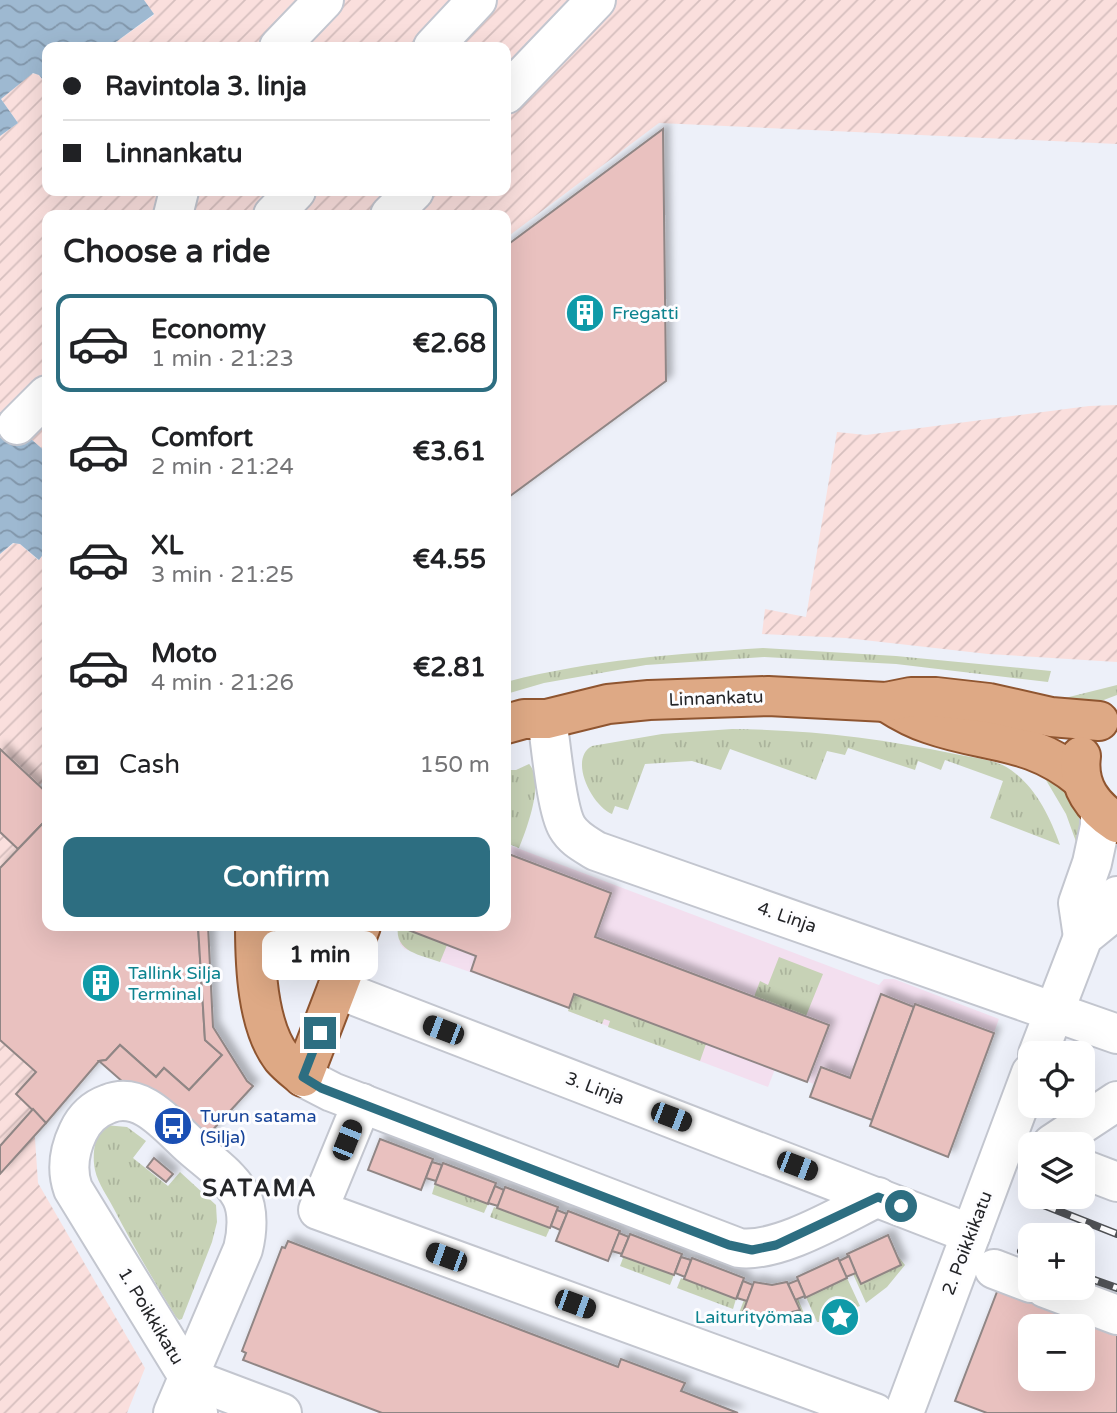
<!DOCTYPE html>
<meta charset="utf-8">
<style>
body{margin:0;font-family:"Varela Round",sans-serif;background:#f6f6f6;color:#202124;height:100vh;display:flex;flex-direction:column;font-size:26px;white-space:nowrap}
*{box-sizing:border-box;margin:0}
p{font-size:23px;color:#757577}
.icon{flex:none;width:38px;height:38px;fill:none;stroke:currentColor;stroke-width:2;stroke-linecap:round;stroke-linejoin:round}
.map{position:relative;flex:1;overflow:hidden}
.drawer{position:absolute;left:42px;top:210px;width:469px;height:721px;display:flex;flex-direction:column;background:#fff;border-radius:14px;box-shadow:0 7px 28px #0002}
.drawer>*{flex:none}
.top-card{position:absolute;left:42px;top:42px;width:469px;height:154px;border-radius:14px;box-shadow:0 7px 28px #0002;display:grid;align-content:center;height:154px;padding:0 21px;background:#fff}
.buttons{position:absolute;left:1018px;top:1041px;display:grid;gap:14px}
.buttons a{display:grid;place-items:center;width:77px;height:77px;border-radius:14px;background:#fff;box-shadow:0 7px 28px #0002;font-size:35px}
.end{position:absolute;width:32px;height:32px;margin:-16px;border:9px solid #2d6e81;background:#fff;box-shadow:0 0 0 4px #fff}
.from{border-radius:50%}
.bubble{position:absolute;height:49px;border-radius:14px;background:#fff;box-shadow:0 7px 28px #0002;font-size:23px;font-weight:700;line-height:49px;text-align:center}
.car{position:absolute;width:21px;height:42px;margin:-21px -10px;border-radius:9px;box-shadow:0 0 5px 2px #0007;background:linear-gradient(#222 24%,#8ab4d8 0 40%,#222 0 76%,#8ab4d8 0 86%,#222 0)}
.top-card b{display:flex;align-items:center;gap:24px;height:66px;font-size:26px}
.top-card b+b{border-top:2px solid #e0e0e0}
.top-card i{width:18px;height:18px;background:#202124}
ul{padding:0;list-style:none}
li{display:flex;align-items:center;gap:21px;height:98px;margin:0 14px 10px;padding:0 7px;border:4px solid transparent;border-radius:14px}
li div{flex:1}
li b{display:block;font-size:26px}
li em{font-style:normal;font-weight:700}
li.active{border-color:#2d6e81}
li>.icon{width:63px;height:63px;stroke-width:1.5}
h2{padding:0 21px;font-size:32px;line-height:84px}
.pay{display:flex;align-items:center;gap:18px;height:77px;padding:0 21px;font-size:26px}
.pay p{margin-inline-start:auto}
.primary-button{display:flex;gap:14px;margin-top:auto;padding:14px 21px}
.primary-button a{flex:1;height:80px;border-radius:14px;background:#2d6e81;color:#fff;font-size:28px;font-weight:700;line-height:80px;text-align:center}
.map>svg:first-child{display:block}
</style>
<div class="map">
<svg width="1117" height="1413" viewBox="0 0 1117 1413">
<defs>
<pattern id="industrial-furrows" width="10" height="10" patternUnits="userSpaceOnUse" patternTransform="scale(1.75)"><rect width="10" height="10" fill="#fadfdd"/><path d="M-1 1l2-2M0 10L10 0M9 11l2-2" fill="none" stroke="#d6bfbe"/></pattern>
<pattern id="grass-tufts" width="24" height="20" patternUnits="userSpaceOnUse" patternTransform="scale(1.75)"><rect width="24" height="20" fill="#c7d2b6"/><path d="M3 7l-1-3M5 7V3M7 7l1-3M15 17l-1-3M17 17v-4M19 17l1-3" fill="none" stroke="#abb49c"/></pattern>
<pattern id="water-waves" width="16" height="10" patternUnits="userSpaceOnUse" patternTransform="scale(1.75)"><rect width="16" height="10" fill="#9eb9d1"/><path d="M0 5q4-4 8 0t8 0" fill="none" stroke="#8196aa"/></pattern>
<filter id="shadow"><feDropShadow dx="6" dy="-6" stdDeviation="3.5" flood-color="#0004"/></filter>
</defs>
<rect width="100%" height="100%" fill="#edf0f9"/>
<path fill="#f3dfef" d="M509 845 879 985 884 979H894L999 1019 948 1157 870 1126 872 1119 810 1097 814 1084 775 1069 768 1087 568 1011V1007L405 949 400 944 398 926H506V853Z"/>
<g fill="url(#industrial-furrows)">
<path d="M144 0H1117V144L659 123 506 238V215H47V453L0 412V136L18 123 1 99 31 74 37 73 47 85V191H506V47H109L154 15Z"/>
<path d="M1117 405V662L988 654 846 638 762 634 765 609 806 617 837 432 866 435 1089 406Z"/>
<path d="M14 543 20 544 38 560 47 549V777L31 796 21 846 0 868V554Z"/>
<path d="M0 1040 36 1072 17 1094 33 1109 38 1183 145 1368 127 1413H0Z"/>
</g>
<g fill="url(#grass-tufts)">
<path d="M763 648 896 656 1051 671 1048 682 896 664 764 657 646 665 544 683 506 694V682C590 660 676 654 763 648Z"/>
<path d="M1117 685V695L1088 706 1063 708 1065 698Z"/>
<path d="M732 729C811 730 878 738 955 754 972 758 996 759 1011 770 1036 788 1050 817 1060 845L990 818 1003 781 945 760 941 770 918 761 915 770 848 748 845 755 827 751 816 780 730 749 721 770 692 761 645 764 628 810 615 806 612 814C592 806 568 759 592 746L662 734Z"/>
<path d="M529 764C545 781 527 828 519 848L506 843V770H516Z"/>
<path d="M1056 774 1078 810 1083 824 1079 850 1066 814 1043 775Z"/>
<path d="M398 926 447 945 440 962C421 955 394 952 398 926Z"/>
<path d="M779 957 823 974 806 1016 754 997 760 981 768 985Z"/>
<path d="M574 994 706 1044 700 1061 608 1027 610 1021 604 1019 602 1024 568 1011Z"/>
<path d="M105 1125 127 1127 146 1141 133 1158 168 1186 180 1172 216 1205 217 1222 212 1242 182 1319 179 1320 176 1317C154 1281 133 1246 114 1209 108 1197 98 1184 95 1170 92 1156 94 1135 105 1125Z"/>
<path d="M435 1184 488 1204 484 1213 432 1194Z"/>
<path d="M494 1207 550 1228 546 1237 490 1217Z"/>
<path d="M897 1255 905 1265 887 1287 866 1303 853 1274 856 1273 861 1283 901 1265Z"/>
<path d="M621 1256 674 1275 670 1285 620 1266 623 1258Z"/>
<path d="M681 1278 736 1299 733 1309 677 1288Z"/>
<path d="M847 1278 860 1306 857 1307C839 1286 820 1297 819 1322H817L806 1297Z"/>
<path d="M798 1299 808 1323C784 1324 762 1321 739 1313L744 1300 747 1301 743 1313C763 1318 781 1318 800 1310L795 1300Z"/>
</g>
<g fill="url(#water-waves)">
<path d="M0 0H144L154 14 109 47H47V85L39 75 33 73 1 99 18 123 0 136Z"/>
<path d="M0 412 47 453V549L39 560 20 544 13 543 0 554Z"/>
</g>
<g fill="#e9c1bf" stroke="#908685" stroke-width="2" fill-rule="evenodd" filter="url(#shadow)">
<path d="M663 129 666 381 506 499V246Z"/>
<path d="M0 749 47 793V819L18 849 0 832Z"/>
<path d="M47 819V926H198L205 1040 222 1055 189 1090 164 1068 156 1077 120 1045 106 1060 99 1061 46 1123 16 1094 36 1072 0 1040V868Z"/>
<path d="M506 853 611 893 595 937 829 1025 807 1082 574 994 569 1008 471 971 476 956 398 926H506Z"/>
<path d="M198 926H208L213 1027 247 1081 253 1086 197 1147 99 1061 106 1060 120 1045 156 1077 164 1068 189 1090 222 1055 205 1040Z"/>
<path d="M881 994 914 1007 872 1120 810 1097 821 1067 850 1078Z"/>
<path d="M915 1004 994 1033 948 1157 870 1126Z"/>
<path d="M33 1109 46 1123 0 1174V1146Z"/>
<path d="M380 1139 433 1159 421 1190 368 1170Z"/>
<path d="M154 1158 173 1174 166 1182 147 1167Z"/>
<path d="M432 1162 442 1165 436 1181 426 1178Z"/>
<path d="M443 1163 496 1183 488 1204 435 1184Z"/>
<path d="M495 1186 504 1190 498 1206 488 1203Z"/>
<path d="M505 1187 558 1207 550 1228 497 1208Z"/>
<path d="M557 1210 567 1214 560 1230 551 1226Z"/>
<path d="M568 1211 620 1231 608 1261 556 1241Z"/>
<path d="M619 1233 629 1237 622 1254 612 1251Z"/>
<path d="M630 1234 682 1254 674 1275 621 1256Z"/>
<path d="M888 1235 901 1265 861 1284 847 1254Z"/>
<path d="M288 1241 618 1367 621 1359 685 1383 681 1391 738 1413H382L243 1360 246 1353 242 1351 282 1247 285 1248Z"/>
<path d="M849 1256 856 1273 846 1277 839 1261Z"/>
<path d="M681 1257 691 1260 685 1277 675 1273Z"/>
<path d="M692 1258 744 1278 736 1299 684 1279Z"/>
<path d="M838 1258 847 1278 805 1298 797 1277Z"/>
<path d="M798 1280 805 1296 795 1300 788 1284Z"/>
<path d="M743 1281 753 1285 747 1301 737 1298Z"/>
<path d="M754 1282 772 1285 787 1282 800 1310 772 1317 743 1312Z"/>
<path d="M1000 1284 1117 1329V1413H987L955 1401ZM1031 1326H1083V1379H1031Z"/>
</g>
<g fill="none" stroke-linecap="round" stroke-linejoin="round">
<g stroke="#c3c6cf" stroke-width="42">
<g id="minor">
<path d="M279 47 324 0"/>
<path d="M433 47 477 0"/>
<path d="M506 94 596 0"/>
<path d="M173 215 179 191"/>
<path d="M273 215 296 191"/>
<path d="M390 215 414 191"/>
<path d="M17 425 47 395"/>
<path d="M547 719C551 744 556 808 567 827 574 839 585 844 596 851L1117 1034"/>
<path d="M1083 937 1078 903 1092 863 1100 826V812"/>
<path d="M337 989 971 1234"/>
<path d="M1038 1054 1083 937 1110 915 1117 896"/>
<path d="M303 1077 332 1092 739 1248C779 1253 841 1215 878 1197"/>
<path d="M362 1103 318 1210 875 1413"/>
<path d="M1052 1144 1117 1101"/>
<path d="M1083 1169 1117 1182"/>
<path d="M994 1269 1031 1283"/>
<path d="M1045 1288 1117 1315"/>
<path d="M189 1378 282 1413"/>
<path d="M173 1413 243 1249C247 1233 249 1211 241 1196 230 1176 209 1162 192 1147 169 1127 142 1090 108 1104 94 1109 84 1119 78 1132 69 1151 66 1169 73 1189L189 1378 198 1413"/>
<path d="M904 1413 1031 1073"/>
</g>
</g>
<g stroke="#8f5530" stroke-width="42">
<g id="major">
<path d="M886 702C900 711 914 719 930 724 987 744 1031 737 1081 779"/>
<path d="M506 724 524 719H547L608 704 649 700 768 696 886 702 911 697H936L989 703 1051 717 1099 721"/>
<path d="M1081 756C1077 787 1093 807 1117 823"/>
<path d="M255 926C255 965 257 1026 282 1058 288 1065 296 1071 303 1077L361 926"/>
</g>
</g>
<use href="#minor" stroke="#fff" stroke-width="38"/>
<use href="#major" stroke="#dea985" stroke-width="38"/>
<g stroke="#505256" stroke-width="8">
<g id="rail">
<path d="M1041 1204 1117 1234"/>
<path d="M1021 1251 1031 1255"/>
<path d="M1083 1276 1117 1288"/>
</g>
</g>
<use href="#rail" stroke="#fdfdff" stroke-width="5" stroke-dasharray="16" stroke-linecap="butt"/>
</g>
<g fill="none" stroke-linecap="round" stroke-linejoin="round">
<path stroke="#2d6e81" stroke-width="9" d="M320 1033 303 1077 321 1088 729 1245 752 1250 776 1245 878 1197 901 1206"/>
</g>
<defs>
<g id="building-disc" transform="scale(2.0125)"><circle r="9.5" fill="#0f9aa8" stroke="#fdfdff"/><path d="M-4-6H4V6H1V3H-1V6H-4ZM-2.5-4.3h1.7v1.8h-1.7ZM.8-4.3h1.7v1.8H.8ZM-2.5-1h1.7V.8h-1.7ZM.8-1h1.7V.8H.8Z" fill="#fff"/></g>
<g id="bus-disc" transform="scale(2.0125)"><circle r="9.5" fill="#1a4fb4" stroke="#fdfdff"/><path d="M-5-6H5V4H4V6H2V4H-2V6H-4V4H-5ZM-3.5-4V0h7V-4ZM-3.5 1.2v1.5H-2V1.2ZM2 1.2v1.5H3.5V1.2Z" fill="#fff"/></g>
<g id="sight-disc" transform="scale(2.0125)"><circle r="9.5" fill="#0f9aa8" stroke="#fdfdff"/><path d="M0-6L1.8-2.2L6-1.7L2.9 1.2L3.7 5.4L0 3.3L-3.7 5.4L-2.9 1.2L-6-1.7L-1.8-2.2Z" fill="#fff"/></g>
</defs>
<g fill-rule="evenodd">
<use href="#building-disc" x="585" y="313"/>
<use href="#building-disc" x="101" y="983"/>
<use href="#bus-disc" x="173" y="1126"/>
<use href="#sight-disc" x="840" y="1317"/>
</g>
<g text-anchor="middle" stroke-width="6" stroke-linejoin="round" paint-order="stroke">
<g font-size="18" fill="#0d838f" stroke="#fdfdff" text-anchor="start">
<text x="612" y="319">Fregatti</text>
<text x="128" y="979">Tallink Silja<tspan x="128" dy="21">Terminal</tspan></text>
<text x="813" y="1323" text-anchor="end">Laiturityömaa</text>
</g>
<g font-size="18" fill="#242528" stroke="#fdfdff">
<text transform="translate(716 698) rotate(-2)" y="6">Linnankatu</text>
<text transform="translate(787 917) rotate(19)" y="6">4. Linja</text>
<text transform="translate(595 1088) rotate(21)" y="6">3. Linja</text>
<text transform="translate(967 1243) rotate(-69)" y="6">2. Poikkikatu</text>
<text transform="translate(151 1316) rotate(59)" y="6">1. Poikkikatu</text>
</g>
<g font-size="18" fill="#164399" stroke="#fdfdff" text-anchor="start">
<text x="200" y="1122">Turun satama<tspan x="200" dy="21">(Silja)</tspan></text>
</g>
<g font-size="24" font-weight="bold" letter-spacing="2" fill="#242528" stroke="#fdfdff">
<text x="260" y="1196">SATAMA</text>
</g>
</g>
</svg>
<div class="buttons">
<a><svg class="icon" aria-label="locate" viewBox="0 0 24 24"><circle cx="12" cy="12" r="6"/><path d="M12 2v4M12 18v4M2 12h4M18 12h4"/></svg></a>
<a><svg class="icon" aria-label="layers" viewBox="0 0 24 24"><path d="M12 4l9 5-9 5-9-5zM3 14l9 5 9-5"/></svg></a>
<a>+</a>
<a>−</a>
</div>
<i class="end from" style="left:901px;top:1206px"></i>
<i class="end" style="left:320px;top:1033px"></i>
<div class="bubble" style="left:262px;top:931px;width:116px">1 min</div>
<i class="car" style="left:443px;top:1030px;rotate:291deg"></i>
<i class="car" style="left:671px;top:1117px;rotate:111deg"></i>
<i class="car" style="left:347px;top:1140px;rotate:22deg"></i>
<i class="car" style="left:797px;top:1166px;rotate:111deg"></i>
<i class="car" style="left:446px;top:1257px;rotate:290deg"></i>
<i class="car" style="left:575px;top:1304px;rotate:110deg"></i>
<div class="top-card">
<b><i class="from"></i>Ravintola 3. linja</b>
<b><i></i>Linnankatu</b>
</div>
<section class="drawer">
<h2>Choose a ride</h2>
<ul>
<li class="active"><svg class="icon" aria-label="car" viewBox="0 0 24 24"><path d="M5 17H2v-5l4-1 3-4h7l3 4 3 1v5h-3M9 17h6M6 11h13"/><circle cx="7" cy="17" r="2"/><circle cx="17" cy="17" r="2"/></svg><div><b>Economy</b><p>1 min · 21:23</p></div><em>€2.68</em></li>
<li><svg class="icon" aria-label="car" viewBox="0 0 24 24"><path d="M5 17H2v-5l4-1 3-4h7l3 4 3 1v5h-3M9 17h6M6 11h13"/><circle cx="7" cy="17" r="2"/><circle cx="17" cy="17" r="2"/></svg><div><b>Comfort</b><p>2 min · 21:24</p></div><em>€3.61</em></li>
<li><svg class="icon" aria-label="car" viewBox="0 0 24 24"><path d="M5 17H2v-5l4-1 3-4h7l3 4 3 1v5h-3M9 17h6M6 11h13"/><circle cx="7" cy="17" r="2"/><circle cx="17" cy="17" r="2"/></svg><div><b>XL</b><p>3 min · 21:25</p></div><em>€4.55</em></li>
<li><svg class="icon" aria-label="car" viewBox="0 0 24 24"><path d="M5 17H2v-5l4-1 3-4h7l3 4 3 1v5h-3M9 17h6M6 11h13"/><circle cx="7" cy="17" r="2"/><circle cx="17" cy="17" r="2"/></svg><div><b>Moto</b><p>4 min · 21:26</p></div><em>€2.81</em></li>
</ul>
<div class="pay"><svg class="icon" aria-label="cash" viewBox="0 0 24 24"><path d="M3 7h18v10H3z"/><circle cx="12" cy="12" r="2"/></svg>Cash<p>150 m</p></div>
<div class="primary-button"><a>Confirm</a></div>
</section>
</div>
